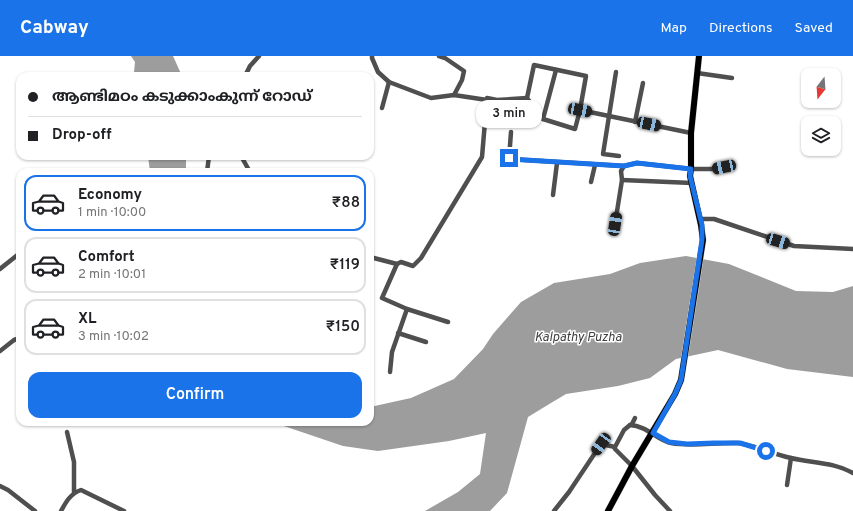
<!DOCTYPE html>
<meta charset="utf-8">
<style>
body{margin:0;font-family:Overpass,"Noto Sans Malayalam",sans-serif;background:#f6f6f6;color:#202124;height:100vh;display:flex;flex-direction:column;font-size:15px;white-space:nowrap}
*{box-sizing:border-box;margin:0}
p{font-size:13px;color:#757577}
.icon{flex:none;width:22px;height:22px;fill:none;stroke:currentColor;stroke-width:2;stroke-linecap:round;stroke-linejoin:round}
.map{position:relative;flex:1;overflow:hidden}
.panel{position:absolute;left:16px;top:112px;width:358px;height:258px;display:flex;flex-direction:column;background:#fff;border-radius:12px;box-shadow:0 1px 3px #0004}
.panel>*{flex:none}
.top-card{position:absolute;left:16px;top:16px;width:358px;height:88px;border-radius:12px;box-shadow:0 1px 3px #0004;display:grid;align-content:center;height:88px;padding:0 12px;background:#fff}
.needle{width:26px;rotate:197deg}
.buttons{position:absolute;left:801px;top:12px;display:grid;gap:8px}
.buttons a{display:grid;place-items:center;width:40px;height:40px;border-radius:8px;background:#fff;box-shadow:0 1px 3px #0004;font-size:20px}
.end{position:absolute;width:18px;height:18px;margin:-9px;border:5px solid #1a73e8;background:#fff;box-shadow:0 0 0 2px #fff}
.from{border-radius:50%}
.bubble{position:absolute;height:28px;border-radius:12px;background:#fff;box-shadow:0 1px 3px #0004;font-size:13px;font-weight:600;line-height:28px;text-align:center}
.car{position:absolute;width:12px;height:24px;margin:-12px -6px;border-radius:5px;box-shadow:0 0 3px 1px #0007;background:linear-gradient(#222 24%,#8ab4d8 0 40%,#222 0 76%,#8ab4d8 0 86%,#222 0)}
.top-card b{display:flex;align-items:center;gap:14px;height:38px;font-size:15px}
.top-card b+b{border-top:1px solid #e0e0e0}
.top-card i{width:10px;height:10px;background:#202124}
ul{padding:7px 0 0;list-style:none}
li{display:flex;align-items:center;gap:12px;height:56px;margin:0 8px 6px;padding:0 4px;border:2px solid #e0e0e0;border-radius:12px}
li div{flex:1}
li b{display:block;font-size:15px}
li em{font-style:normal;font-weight:600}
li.active{border-color:#1a73e8}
li>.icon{width:36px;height:36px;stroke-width:1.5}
.primary-button{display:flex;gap:8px;margin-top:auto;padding:8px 12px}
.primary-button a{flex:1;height:46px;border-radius:12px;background:#1a73e8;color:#fff;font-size:16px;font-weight:600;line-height:46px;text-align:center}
header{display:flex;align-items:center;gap:24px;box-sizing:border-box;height:56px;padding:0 20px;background:#1a73e8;color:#fff}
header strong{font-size:19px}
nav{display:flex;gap:22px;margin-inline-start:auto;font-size:14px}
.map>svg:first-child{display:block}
</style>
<header>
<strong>Cabway</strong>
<nav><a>Map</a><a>Directions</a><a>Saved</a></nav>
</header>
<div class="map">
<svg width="853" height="455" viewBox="0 0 853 455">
<rect width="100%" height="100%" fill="#fff"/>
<g fill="#9d9d9d">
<path d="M131 0H173L182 20H136L134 16 135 6Z"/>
<path d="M148 100H186V116H150Z"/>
<path d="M686 200 729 208 796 235 833 236 853 230V321L787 313 718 294 676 303 650 322 618 330 566 338 546 350 528 361 507 437 490 455H425L458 436 480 418 486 377 449 385 378 395 343 390 272 366H370V351L411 342 454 323 483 293 493 278 521 246 554 227 610 218 640 207Z"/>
</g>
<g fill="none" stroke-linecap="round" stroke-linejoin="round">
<g stroke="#dbdbdb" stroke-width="7">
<path id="major" d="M608 455 632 410 675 338 681 324 703 184 701 169 690 120 691 113V77L699 0"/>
</g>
<g stroke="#4f4f4f" stroke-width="4.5">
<path d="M372 0V2L378 16 389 26 431 42 454 39 487 44"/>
<path d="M439 0 445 2 464 15 462 24 454 39"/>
<path d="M616 16 603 98 619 100"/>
<path d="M697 17 732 22"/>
<path d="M245 20 250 10 259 0"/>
<path d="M382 52 389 26"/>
<path d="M580 54 575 73 543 63 527 42 534 9 586 20 580 54 691 77"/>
<path d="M543 63 556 14"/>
<path d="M635 66 643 27"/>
<path d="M511 76 509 103 624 110 637 107 691 113H714L734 109"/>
<path d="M241 100 250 116"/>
<path d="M207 116 209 100"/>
<path d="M622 124 692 127"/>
<path d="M591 126 595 109"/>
<path d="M553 139 557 107"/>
<path d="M700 163H714L794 190 853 193"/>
<path d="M615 168 622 124 621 115 624 110"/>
<path d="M370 201 397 208"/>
<path d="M0 213 20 197"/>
<path d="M448 266 407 253 382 242 397 208 401 206 413 210 421 202 482 101 487 42 497 44 527 42"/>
<path d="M398 277 426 286"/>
<path d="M0 295 14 284 20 282"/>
<path d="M390 316 392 296 407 253"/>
<path d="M630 369 632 368 635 362"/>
<path d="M67 376 74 406V437"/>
<path d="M615 393 632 410 655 439 670 455"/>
<path d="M787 429 791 402"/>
<path d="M0 430 8 434 35 455"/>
<path d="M61 455C66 446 70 438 81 434L124 455"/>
<path d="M554 455 569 436 601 388 615 391 624 374 630 369C647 370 657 384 671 387 693 391 716 386 738 387 754 389 775 399 791 402 811 407 834 406 853 417"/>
</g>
<use href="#major" stroke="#000" stroke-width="6"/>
</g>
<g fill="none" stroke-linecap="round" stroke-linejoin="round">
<path stroke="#1a73e8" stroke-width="5" d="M509 102V103L624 110 637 107 691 113 690 120 702 169V184L681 324 675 338 653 377 669 386 687 388 714 387H740L766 395"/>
</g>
<g text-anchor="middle" stroke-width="3" stroke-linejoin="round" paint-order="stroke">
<g font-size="13" font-style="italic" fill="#3e3e3e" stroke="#fff">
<text x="578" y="285">Kalpathy Puzha</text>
</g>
</g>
</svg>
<div class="buttons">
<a><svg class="needle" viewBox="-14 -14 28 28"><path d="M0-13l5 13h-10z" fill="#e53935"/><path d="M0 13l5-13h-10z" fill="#757577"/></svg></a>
<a><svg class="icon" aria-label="layers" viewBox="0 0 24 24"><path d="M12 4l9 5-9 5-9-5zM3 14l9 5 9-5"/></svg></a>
</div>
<i class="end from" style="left:766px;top:395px"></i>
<i class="end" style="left:509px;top:102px"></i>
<div class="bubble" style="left:476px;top:44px;width:66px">3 min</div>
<i class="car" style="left:580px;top:54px;rotate:101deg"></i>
<i class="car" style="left:649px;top:68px;rotate:102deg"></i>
<i class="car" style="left:724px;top:111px;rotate:258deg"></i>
<i class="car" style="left:615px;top:168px;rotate:9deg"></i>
<i class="car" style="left:778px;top:185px;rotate:107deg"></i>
<i class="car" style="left:601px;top:388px;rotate:216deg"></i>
<div class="top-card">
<b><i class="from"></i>ആണ്ടിമഠം കടുക്കാംകുന്ന് റോഡ്</b>
<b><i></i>Drop-off</b>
</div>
<section class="panel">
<ul>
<li class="active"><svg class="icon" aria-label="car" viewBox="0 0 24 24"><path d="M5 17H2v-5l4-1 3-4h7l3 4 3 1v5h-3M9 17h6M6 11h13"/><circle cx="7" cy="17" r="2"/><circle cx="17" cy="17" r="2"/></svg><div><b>Economy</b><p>1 min · 10:00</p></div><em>₹88</em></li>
<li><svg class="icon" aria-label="car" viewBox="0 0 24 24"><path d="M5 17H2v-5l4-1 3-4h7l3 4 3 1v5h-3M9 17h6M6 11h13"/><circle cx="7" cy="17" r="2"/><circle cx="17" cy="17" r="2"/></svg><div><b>Comfort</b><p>2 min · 10:01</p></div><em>₹119</em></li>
<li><svg class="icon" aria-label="car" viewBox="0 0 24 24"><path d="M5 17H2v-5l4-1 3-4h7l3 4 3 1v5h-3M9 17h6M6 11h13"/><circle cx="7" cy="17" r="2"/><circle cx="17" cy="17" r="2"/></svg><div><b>XL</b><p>3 min · 10:02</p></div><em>₹150</em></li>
</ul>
<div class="primary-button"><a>Confirm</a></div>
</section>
</div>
